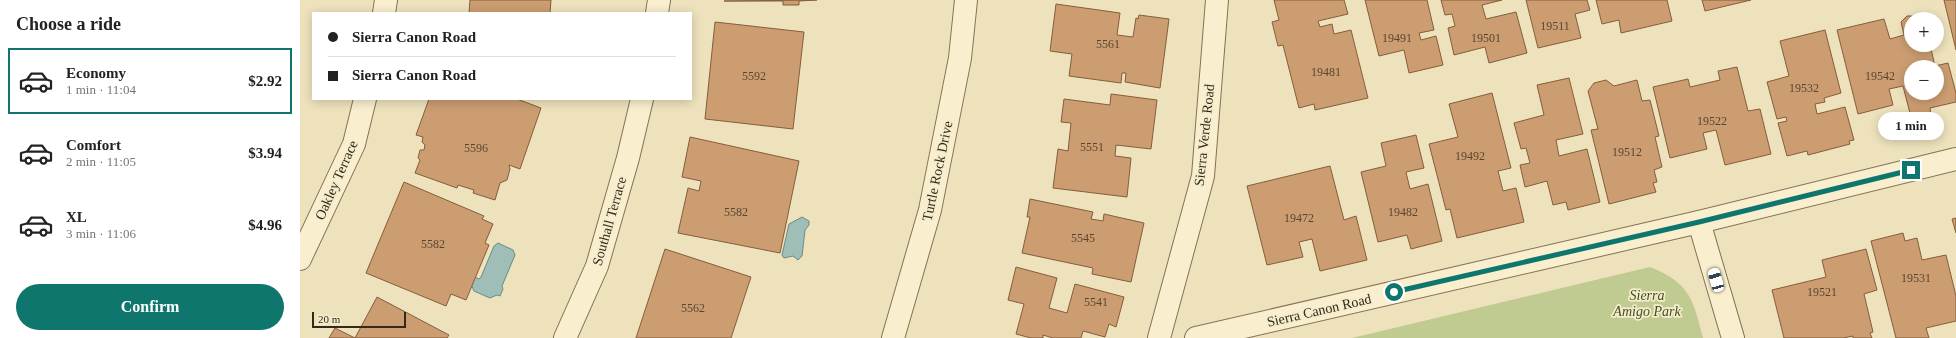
<!DOCTYPE html>
<meta charset="utf-8">
<style>
body{margin:0;font-family:Georgia,serif;background:#f2f2f2;color:#222;height:100vh;display:flex;flex-direction:column;font-size:15px;white-space:nowrap}
*{box-sizing:border-box;margin:0}
p{font-size:13px;color:#767676}
.icon{flex:none;width:22px;height:22px;fill:none;stroke:currentColor;stroke-width:2;stroke-linecap:round;stroke-linejoin:round}
.map{position:relative;flex:1;overflow:hidden}
.drawer{display:flex;flex-direction:column;background:#fff;width:300px}
.drawer>*{flex:none}
.guide{position:absolute;left:12px;top:12px;width:380px;height:88px;border-radius:0px;box-shadow:0 2px 10px #0003;display:grid;align-content:center;height:88px;padding:0 16px;background:#fff}
.tools{position:absolute;left:1604px;top:12px;display:grid;gap:8px}
.tools a{display:grid;place-items:center;width:40px;height:40px;border-radius:50%;background:#fff;box-shadow:0 2px 10px #0003;font-size:20px}
.scale{position:absolute;left:12px;bottom:10px;width:94px;box-sizing:border-box;padding-left:4px;border:2px solid #34291b;border-top:0;font-size:11px;line-height:14px;white-space:nowrap;color:#34291b;-webkit-text-stroke:3px #f5eccc;paint-order:stroke}
.end{position:absolute;width:18px;height:18px;margin:-9px;border:5px solid #0f766e;background:#fff;box-shadow:0 0 0 2px #fff}
.from{border-radius:50%}
.bubble{position:absolute;height:28px;border-radius:14px;background:#fff;box-shadow:0 2px 10px #0003;font-size:13px;font-weight:600;line-height:28px;text-align:center}
.car{position:absolute;width:12px;height:24px;margin:-12px -6px;border-radius:5px;box-shadow:0 0 3px 1px #0007;background:linear-gradient(#fff 24%,#345 0 40%,#fff 0 76%,#345 0 86%,#fff 0)}
.guide b{display:flex;align-items:center;gap:14px;height:38px;font-size:15px}
.guide b+b{border-top:1px solid #e0e0e0}
.guide i{width:10px;height:10px;background:#222}
ul{padding:0;list-style:none}
li{display:flex;align-items:center;gap:12px;height:66px;margin:0 8px 6px;padding:0 8px;border:2px solid transparent;border-radius:0px}
li div{flex:1}
li b{display:block;font-size:15px}
li em{font-style:normal;font-weight:600}
li.on{border-color:#0f766e}
li>.icon{width:36px;height:36px;stroke-width:1.5}
h2{padding:0 16px;font-size:18px;line-height:48px}
.cta{display:flex;gap:8px;margin-top:auto;padding:8px 16px}
.cta a{flex:1;height:46px;border-radius:24px;background:#0f766e;color:#fff;font-size:16px;font-weight:600;line-height:46px;text-align:center}
main{display:flex;flex:1;min-height:0}
.map>svg:first-child{display:block}
</style>
<main>
<section class="drawer">
<h2>Choose a ride</h2>
<ul>
<li class="on"><svg class="icon" aria-label="car" viewBox="0 0 24 24"><path d="M5 17H2v-5l4-1 3-4h7l3 4 3 1v5h-3M9 17h6M6 11h13"/><circle cx="7" cy="17" r="2"/><circle cx="17" cy="17" r="2"/></svg><div><b>Economy</b><p>1 min · 11:04</p></div><em>$2.92</em></li>
<li><svg class="icon" aria-label="car" viewBox="0 0 24 24"><path d="M5 17H2v-5l4-1 3-4h7l3 4 3 1v5h-3M9 17h6M6 11h13"/><circle cx="7" cy="17" r="2"/><circle cx="17" cy="17" r="2"/></svg><div><b>Comfort</b><p>2 min · 11:05</p></div><em>$3.94</em></li>
<li><svg class="icon" aria-label="car" viewBox="0 0 24 24"><path d="M5 17H2v-5l4-1 3-4h7l3 4 3 1v5h-3M9 17h6M6 11h13"/><circle cx="7" cy="17" r="2"/><circle cx="17" cy="17" r="2"/></svg><div><b>XL</b><p>3 min · 11:06</p></div><em>$4.96</em></li>
</ul>
<div class="cta"><a>Confirm</a></div>
</section>
<div class="map">
<svg width="1656" height="338" viewBox="0 0 1656 338">
<rect width="100%" height="100%" fill="#ede2bc"/>
<path fill="#c0cb91" d="M1350 267C1390 283 1393 299 1403 338H1052Z"/>
<g fill="#a0beb8" stroke="#688c85">
<path d="M502 217 509 221V225L505 230 502 256 498 260 493 256 484 258 482 255 489 224Z"/>
<path d="M198 243 213 250 215 255 202 286 203 289 200 296 197 295 190 298 174 291 171 284 175 277 179 279 181 277 194 246Z"/>
</g>
<g fill="#cc9d71" stroke="#845d3c" fill-rule="evenodd">
<path d="M170 0H251L250 13H169Z"/>
<path d="M517 0 499 1V5H483V1H424Z"/>
<path d="M974 0H1044L1048 14 1018 21 1020 27 1032 24 1034 34 1051 30 1068 98 1015 110 1014 104 999 108 983 45 978 46 972 22 979 20Z"/>
<path d="M1065 0H1127L1134 30 1119 33 1121 40 1136 36 1143 65 1109 73 1104 50 1079 56Z"/>
<path d="M1141 0H1202L1182 5 1186 19 1216 12 1227 53 1189 63 1185 47 1154 55 1148 28 1155 26 1152 14 1145 15Z"/>
<path d="M1226 0H1287L1290 10 1275 14 1281 38 1238 48Z"/>
<path d="M1296 0H1367L1372 21 1321 33 1319 20 1302 24Z"/>
<path d="M1402 0H1451L1405 11Z"/>
<path d="M1644 0H1656V50Z"/>
<path d="M756 4 820 13 817 35 833 37 836 18 838 19 839 15 869 19 860 88 825 82 826 73H822L821 83 769 76 772 54 750 51Z"/>
<path d="M1607 16H1616L1620 19H1611V45H1630L1635 66 1648 63 1656 93V102L1630 108 1631 116 1612 121 1603 86 1589 89 1593 105 1558 114 1537 30 1584 19 1590 39 1604 35 1601 22ZM1611 67H1637V93H1611Z"/>
<path d="M415 22 504 32 493 129 405 119Z"/>
<path d="M1525 30 1541 93 1524 98 1525 102 1515 104 1517 114 1545 107 1554 140 1549 141 1550 144 1508 155 1507 151 1487 156 1478 123 1487 121 1486 117 1477 119 1467 82 1489 76 1480 41Z"/>
<path d="M1437 67 1448 111 1460 109 1471 154 1425 165 1416 130 1403 133 1407 149 1370 158 1353 87 1388 79 1390 87 1420 80 1418 71Z"/>
<path d="M1269 78 1283 134 1256 140 1259 156 1287 149 1300 202 1268 210 1266 202 1253 205 1247 181 1225 187 1220 165 1230 163 1226 148 1221 149 1214 123 1244 115 1237 85Z"/>
<path d="M1306 80 1314 86 1337 80 1342 101 1350 100 1359 136 1355 137 1362 167 1354 170 1357 182 1353 183 1356 192 1309 204 1291 130 1298 129 1288 91 1294 83Z"/>
<path d="M1192 93 1211 168 1198 171 1203 191 1216 188 1224 222 1157 238 1150 209 1146 210 1129 144 1158 137 1149 104Z"/>
<path d="M811 94 857 100 851 149 816 145 815 156 831 158 827 197 753 188 758 149 768 151 771 123 761 122 764 99 810 105Z"/>
<path d="M129 99H217L241 108 220 169 209 165 210 169 207 180 200 183 195 200 173 193 174 190 158 185 157 188 115 173 120 160 118 158 120 150H124L125 145 122 142 123 137 116 135Z"/>
<path d="M1116 135 1124 168 1106 172 1110 189 1128 184 1142 241 1111 249 1107 235 1078 242 1061 172 1086 166 1081 143Z"/>
<path d="M390 137 499 161 480 253 378 233 388 188 399 191 401 181 382 177Z"/>
<path d="M1030 166 1044 220 1056 216 1067 260 1020 271 1012 239 999 242 1003 257 967 265 947 186Z"/>
<path d="M104 182 184 216 182 219 193 224 185 243 189 245 166 300 151 294 146 306 66 273Z"/>
<path d="M730 199 793 212 791 219 803 221 804 214 844 223 831 282 792 274 793 268 722 253 730 217H727Z"/>
<path d="M1656 218V233L1652 219Z"/>
<path d="M1603 233 1605 241 1617 238 1622 260 1646 255 1656 296V321L1626 328 1629 338H1596L1571 241Z"/>
<path d="M365 249 451 277 431 338H336Z"/>
<path d="M1566 249 1577 290 1564 294 1573 332 1570 333 1572 338H1553V336L1543 338H1484L1472 290 1526 277 1522 260Z"/>
<path d="M716 267 757 278 749 308 767 313 775 284 824 297 816 327 809 324 805 337 783 331 781 338H753L743 335V338H731L716 334 724 304 708 300Z"/>
<path d="M77 297 149 335 147 338H55Z"/>
<path d="M35 328 55 338H29Z"/>
</g>
<g fill="none" stroke-linecap="round" stroke-linejoin="round">
<g stroke="#857256" stroke-width="24">
<g id="minor">
<path d="M84 13 86 0"/>
<path d="M357 13 359 0"/>
<path d="M1399 222 1433 338"/>
<path d="M0 259 54 144 65 99"/>
<path d="M265 338 297 266 328 158 342 99"/>
<path d="M859 338 903 176 917 0"/>
<path d="M896 338 1399 222 1656 159"/>
</g>
</g>
<g stroke="#857256" stroke-width="24">
<path id="tertiary" d="M593 338 630 210 660 58 666 0"/>
</g>
<use href="#minor" stroke="#f9efcf" stroke-width="22"/>
<use href="#tertiary" stroke="#f9efcf" stroke-width="22"/>
</g>
<g fill="none" stroke-linecap="round" stroke-linejoin="round">
<path stroke="#0f766e" stroke-width="5" d="M1094 292 1399 222 1611 170"/>
</g>
<g text-anchor="middle" stroke-width="3.5" stroke-linejoin="round" paint-order="stroke">
<g font-size="12" fill="#5a4630">
<text x="1255" y="30">19511</text>
<text x="1097" y="42">19491</text>
<text x="1186" y="42">19501</text>
<text x="808" y="48">5561</text>
<text x="1026" y="76">19481</text>
<text x="454" y="80">5592</text>
<text x="1580" y="80">19542</text>
<text x="1504" y="92">19532</text>
<text x="1412" y="125">19522</text>
<text x="792" y="151">5551</text>
<text x="176" y="152">5596</text>
<text x="1327" y="156">19512</text>
<text x="1170" y="160">19492</text>
<text x="436" y="216">5582</text>
<text x="1103" y="216">19482</text>
<text x="999" y="222">19472</text>
<text x="783" y="242">5545</text>
<text x="133" y="248">5582</text>
<text x="1616" y="282">19531</text>
<text x="1522" y="296">19521</text>
<text x="796" y="306">5541</text>
<text x="393" y="312">5562</text>
</g>
<g font-size="14" fill="#34291b" stroke="#f5eccc">
<text transform="translate(904 135) rotate(-84)" y="5">Sierra Verde Road</text>
<text transform="translate(637 171) rotate(-78)" y="5">Turtle Rock Drive</text>
<text transform="translate(36 180) rotate(-66)" y="5">Oakley Terrace</text>
<text transform="translate(309 221) rotate(-74)" y="5">Southall Terrace</text>
<text transform="translate(1019 310) rotate(-13)" y="5">Sierra Canon Road</text>
</g>
<g font-size="14" font-style="italic" fill="#415021" stroke="#f5eccc">
<text x="1347" y="300">Sierra<tspan x="1347" dy="16">Amigo Park</tspan></text>
</g>
</g>
</svg>
<div class="tools">
<a>+</a>
<a>−</a>
</div>
<div class="scale">20 m</div>
<i class="end from" style="left:1094px;top:292px"></i>
<i class="end" style="left:1611px;top:170px"></i>
<div class="bubble" style="left:1578px;top:112px;width:66px">1 min</div>
<i class="car" style="left:1416px;top:280px;rotate:344deg"></i>
<div class="guide">
<b><i class="from"></i>Sierra Canon Road</b>
<b><i></i>Sierra Canon Road</b>
</div>
</div>
</main>
